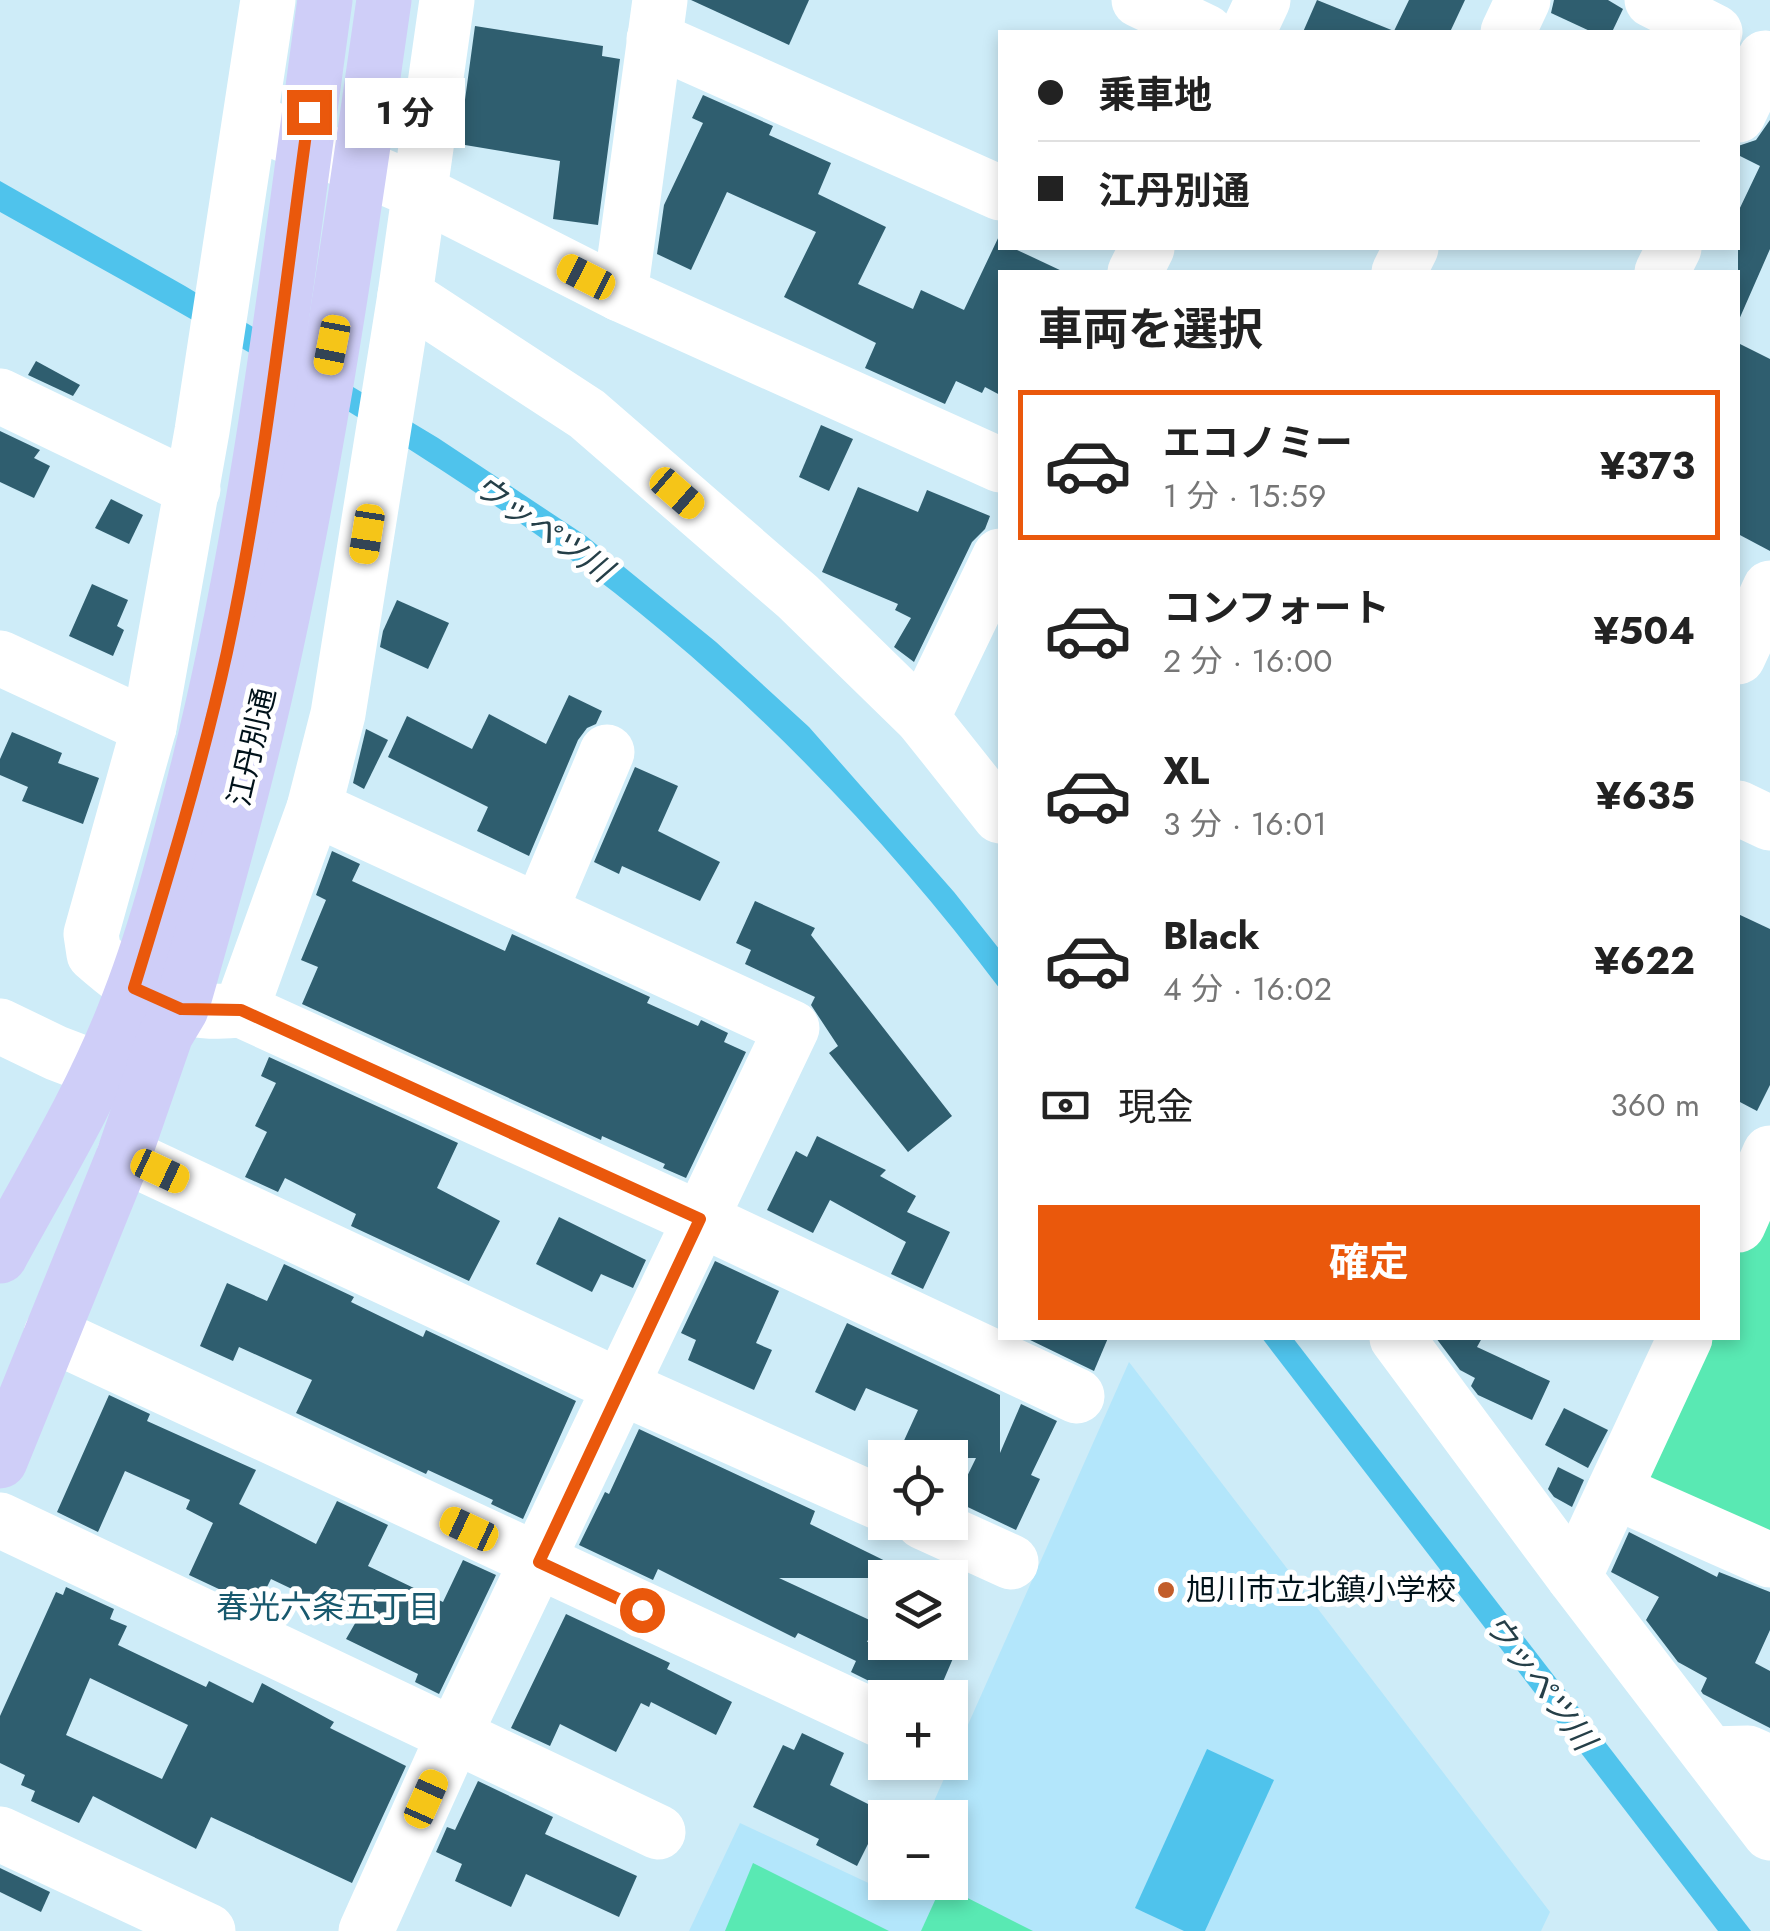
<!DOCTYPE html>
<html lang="ja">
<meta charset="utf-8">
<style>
body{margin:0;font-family:Jost,"Noto Sans JP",sans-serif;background:#f6f6f6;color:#222;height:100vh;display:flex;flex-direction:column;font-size:38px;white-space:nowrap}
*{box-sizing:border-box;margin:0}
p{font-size:32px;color:#767676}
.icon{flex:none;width:55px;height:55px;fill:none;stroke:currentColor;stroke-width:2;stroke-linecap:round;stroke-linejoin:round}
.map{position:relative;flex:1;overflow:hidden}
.details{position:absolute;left:998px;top:270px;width:742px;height:1070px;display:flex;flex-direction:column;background:#fff;border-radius:0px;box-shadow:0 5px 15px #0003}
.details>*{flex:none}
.banner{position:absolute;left:998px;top:30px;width:742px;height:220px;border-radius:0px;box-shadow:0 5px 15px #0003;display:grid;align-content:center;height:220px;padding:0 40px;background:#fff}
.fabs{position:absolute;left:868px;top:1440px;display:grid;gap:20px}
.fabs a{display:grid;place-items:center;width:100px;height:100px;border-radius:0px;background:#fff;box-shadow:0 5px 15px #0003;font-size:50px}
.end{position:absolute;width:45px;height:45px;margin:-22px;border:12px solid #ea580c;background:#fff;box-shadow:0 0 0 5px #fff}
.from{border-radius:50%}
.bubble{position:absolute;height:70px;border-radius:0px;background:#fff;box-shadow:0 5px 15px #0003;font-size:32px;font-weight:700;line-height:70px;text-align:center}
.car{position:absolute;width:30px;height:60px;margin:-30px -15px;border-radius:12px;box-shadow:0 0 8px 2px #0007;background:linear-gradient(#f5c518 24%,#345 0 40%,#f5c518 0 76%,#345 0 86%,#f5c518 0)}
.banner b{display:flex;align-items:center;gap:35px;height:95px;font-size:38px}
.banner b+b{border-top:2px solid #e0e0e0}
.banner i{width:25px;height:25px;background:#222}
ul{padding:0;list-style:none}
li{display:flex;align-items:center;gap:30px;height:150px;margin:0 20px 15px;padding:0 20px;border:5px solid transparent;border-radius:0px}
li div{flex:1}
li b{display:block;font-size:38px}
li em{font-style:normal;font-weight:700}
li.active{border-color:#ea580c}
li>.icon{width:90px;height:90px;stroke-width:1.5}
h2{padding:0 40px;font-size:45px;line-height:120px}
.pay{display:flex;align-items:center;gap:25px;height:110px;padding:0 40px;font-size:38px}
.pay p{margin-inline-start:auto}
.action{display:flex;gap:20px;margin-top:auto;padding:20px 40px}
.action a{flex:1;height:115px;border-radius:0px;background:#ea580c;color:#fff;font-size:40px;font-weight:700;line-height:115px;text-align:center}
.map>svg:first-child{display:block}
</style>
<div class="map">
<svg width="1770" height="1931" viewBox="0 0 1770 1931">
<rect width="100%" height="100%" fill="#ceecf8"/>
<path fill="#b3e6fb" d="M1129 1362 1550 1912 1541 1931H689L740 1823 892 1894 898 1883 950 1882V1818L927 1817Z"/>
<g fill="#59e9b3">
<path d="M1770 1209V1560L1615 1491 1685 1338H1738V1225Z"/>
<path d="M753 1863 889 1931H725Z"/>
<path d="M942 1885 1033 1931H921Z"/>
</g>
<g fill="#4fc3ec">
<path d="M0 181 185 286 438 438 586 536 716 642 809 727 954 892 1000 950V989C876 824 729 675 562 553 385 424 191 319 0 212Z"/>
<path d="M1262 1338H1293L1751 1931H1718Z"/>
<path d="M1207 1749 1274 1780 1205 1931H1184L1135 1908Z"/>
</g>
<g fill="#2f5e6f" fill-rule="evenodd">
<path d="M691 0H809L789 45Z"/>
<path d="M1317 0 1394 31 1409 0H1465L1450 32H1303Z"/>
<path d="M1554 0H1608L1623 9 1612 32H1592L1551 13Z"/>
<path d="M475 26 603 46 602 56 620 59 598 225 553 219 560 161 459 144Z"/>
<path d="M703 95 773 126 769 135 831 163 818 194 886 227 858 284 913 309 921 290 964 310 1000 234V248H1013L1064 272H1000V395L985 387 982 393 956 381 945 404 865 368 876 343 784 297 816 232 727 192 691 270 657 254 664 205 703 123 692 118Z"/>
<path d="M1770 120V249L1738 322V212L1760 166 1738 155V146L1756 140Z"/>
<path d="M1738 343 1770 359V551L1738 534Z"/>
<path d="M36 361 80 385 73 396 28 375Z"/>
<path d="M821 425 853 439 829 491 799 477Z"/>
<path d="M0 431 40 450 34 458 50 466 34 498 0 482Z"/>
<path d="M858 487 918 512 927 490 990 516 985 529 972 542 914 662 894 647 911 618 895 610 898 604 822 572Z"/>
<path d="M111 499 143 515 129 544 95 528Z"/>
<path d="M92 584 128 600 117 626 124 630 113 656 69 636Z"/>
<path d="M397 600 449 623 428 669 380 647 383 631Z"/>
<path d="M569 695 602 711 596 724 587 728 578 740 529 856 477 831 488 807 388 757 407 716 472 749 489 714 546 744Z"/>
<path d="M366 729 388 740 364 789 353 783Z"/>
<path d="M12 732 62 753 58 763 99 778 83 824 22 801 28 787 0 775V759Z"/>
<path d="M635 767 678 786 658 831 720 862 700 901 622 866 619 874 594 862Z"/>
<path d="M332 851 360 864 352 881 505 951 512 934 650 997 647 1003 698 1026 701 1020 728 1033 724 1042 746 1052 686 1178 663 1168 665 1164 602 1136 601 1140 302 1004 318 967 301 960 326 900 316 895Z"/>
<path d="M755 901 815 928 811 935 952 1116 908 1152 829 1053 838 1046 811 1005 815 997 745 964 751 950 736 943Z"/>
<path d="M1738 914 1770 929V1085L1757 1111 1738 1101Z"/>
<path d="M269 1057 458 1143 437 1188 500 1221 469 1281 351 1226 356 1214 285 1178 278 1192 245 1177 267 1132 255 1126 276 1083 261 1076Z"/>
<path d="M817 1136 886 1170 880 1176 916 1196 907 1212 950 1232 923 1289 891 1274 906 1242 830 1200 813 1233 767 1210 796 1151 807 1157Z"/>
<path d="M559 1217 646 1260 633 1288 601 1274 592 1292 536 1264Z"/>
<path d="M715 1261 779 1291 756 1343 772 1350 754 1390 688 1360 696 1340 681 1333Z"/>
<path d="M284 1264 354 1297 351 1302 423 1337 426 1330 576 1401 523 1519 491 1504 493 1500 428 1470 426 1474 296 1413 312 1380 239 1347 233 1361 200 1346 227 1283 267 1301Z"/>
<path d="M847 1323 1000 1395V1453L1021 1404 1057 1421 1031 1475 1040 1479 1016 1530 955 1501 976 1458H896L918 1410 866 1388 855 1411 815 1392Z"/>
<path d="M1026 1338H1108L1094 1371Z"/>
<path d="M1436 1338H1482L1477 1347 1550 1381 1532 1420 1478 1395 1471 1386 1475 1378 1460 1370Z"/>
<path d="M109 1395 150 1414 147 1421 256 1470 239 1504 316 1544 337 1501 388 1525 368 1566 443 1602 463 1560 496 1575 439 1694 415 1682 418 1674 346 1639 357 1620 271 1579 257 1607 189 1575 213 1523 186 1509 190 1500 125 1471 98 1532 57 1512Z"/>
<path d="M1564 1408 1608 1430 1588 1468 1545 1445Z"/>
<path d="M639 1429 815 1511 810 1524 920 1578H779L876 1623 867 1642H960L936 1698H903L851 1672 856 1661 798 1633 795 1638 658 1569 653 1580 579 1545 605 1492 609 1494Z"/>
<path d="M1558 1467 1584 1480 1572 1507 1554 1497 1548 1489Z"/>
<path d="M1629 1532 1717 1577 1719 1572 1770 1592V1630L1755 1663 1770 1671V1728L1703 1694 1701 1691 1707 1678 1678 1662 1646 1620 1659 1597 1611 1572Z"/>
<path d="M66 1587 114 1609 110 1619 127 1626 118 1645 206 1687 209 1681 253 1703 262 1683 334 1722 330 1728 406 1766 352 1883 211 1817 196 1849 93 1796 79 1823 31 1801 35 1791 21 1785 25 1775 0 1763V1716L56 1592 63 1595ZM90 1678 188 1725 162 1779 66 1735Z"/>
<path d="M566 1614 670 1663 667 1669 732 1702 716 1735 651 1702 649 1707 641 1703 616 1752 560 1724 550 1746 511 1728Z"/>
<path d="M802 1733 844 1753 830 1785 884 1812 857 1866 816 1845 819 1839 753 1807 783 1745 794 1750Z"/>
<path d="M478 1781 553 1817 545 1834 637 1876 619 1917 526 1874 511 1907 455 1881 462 1864 436 1852 447 1827 455 1830Z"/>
<path d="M0 1868 50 1892 41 1912 0 1892Z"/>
</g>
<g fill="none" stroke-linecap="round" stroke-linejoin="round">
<g stroke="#fff" stroke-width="55">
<path d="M268 0 202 431 149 727 91 934 94 954C142 996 175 1017 241 1010L314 808 338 714 405 295 447 0"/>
<path d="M1139 0 1206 32"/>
<path d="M1652 0 1715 32"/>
<path d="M1248 32 1263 0"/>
<path d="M1508 32 1523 0"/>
<path d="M654 39 1000 193"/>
<path d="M1738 115 1765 58"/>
<path d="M262 125 419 192 620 294 1000 465"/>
<path d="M1135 272 1147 248"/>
<path d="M1399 272 1411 248"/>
<path d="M1662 272 1674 248"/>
<path d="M620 294 660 0"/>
<path d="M405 295 587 414 798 597 922 718 1000 816"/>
<path d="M0 396 193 489"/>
<path d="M1738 657 1770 588"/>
<path d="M0 658 149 727"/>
<path d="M922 718 1000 556"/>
<path d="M314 808 792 1028 455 1733 366 1931"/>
<path d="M1738 808 1770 823"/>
<path d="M540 911 607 752"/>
<path d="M241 1010 700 1219 1077 1396"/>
<path d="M0 1026 56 1053 145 1087"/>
<path d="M124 1155 621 1387 885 1505"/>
<path d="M1738 1225 1770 1153"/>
<path d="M51 1334 885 1722"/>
<path d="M1397 1338 1574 1577 1770 1833"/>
<path d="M1614 1491 1770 1560"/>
<path d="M0 1520 658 1832"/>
<path d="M923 1522 1011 1562"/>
<path d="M1574 1577 1685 1338"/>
<path d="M1710 1754 1748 1753 1770 1763"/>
<path d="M0 1834 208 1931"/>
</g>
<g stroke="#cfcef8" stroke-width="55">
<path d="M0 1256C43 1177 91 1098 124 1014 156 935 177 850 198 768 261 516 289 257 325 0"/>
<path d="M0 1461 124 1155 166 1034 181 1009C215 890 249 771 275 650 322 435 353 217 384 0"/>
</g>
</g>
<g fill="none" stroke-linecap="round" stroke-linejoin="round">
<path stroke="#ea580c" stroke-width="12" d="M309 112C284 292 265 475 227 652 202 766 168 877 134 988L181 1009 241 1010 700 1219 539 1562 642 1610"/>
</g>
<circle fill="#c25d2a" stroke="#fff" stroke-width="4" cx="1166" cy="1590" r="10"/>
<g text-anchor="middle" stroke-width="10" stroke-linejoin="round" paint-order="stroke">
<g font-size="30" fill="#00121a" stroke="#fff">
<text transform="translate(252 747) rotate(-77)" y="10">江丹別通</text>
</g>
<g font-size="30" fill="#00121a" stroke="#fff" text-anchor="start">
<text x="1186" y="1600">旭川市立北鎮小学校</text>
</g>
<g font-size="32" font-style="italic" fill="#253f48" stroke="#fff">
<text transform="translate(543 528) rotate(35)" y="11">ウッペツ川</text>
<text transform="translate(1540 1682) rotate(53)" y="11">ウッペツ川</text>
</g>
<g font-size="32" fill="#18596e" stroke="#fff">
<text x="328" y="1618">春光六条五丁目</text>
</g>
</g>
</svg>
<div class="fabs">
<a><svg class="icon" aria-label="locate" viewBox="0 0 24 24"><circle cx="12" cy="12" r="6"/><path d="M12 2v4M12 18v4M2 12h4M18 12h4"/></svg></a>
<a><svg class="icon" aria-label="layers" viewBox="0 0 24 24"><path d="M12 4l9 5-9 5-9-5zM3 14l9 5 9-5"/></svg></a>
<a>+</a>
<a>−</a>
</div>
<i class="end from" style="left:642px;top:1610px"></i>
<i class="end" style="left:309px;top:112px"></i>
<div class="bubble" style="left:345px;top:78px;width:120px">1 分</div>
<i class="car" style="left:586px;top:277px;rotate:297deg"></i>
<i class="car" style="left:332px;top:345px;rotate:191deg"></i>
<i class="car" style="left:677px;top:493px;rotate:131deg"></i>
<i class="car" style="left:367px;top:534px;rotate:189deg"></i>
<i class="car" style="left:160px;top:1171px;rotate:115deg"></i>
<i class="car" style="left:469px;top:1529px;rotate:295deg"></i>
<i class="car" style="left:426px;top:1799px;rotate:24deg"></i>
<div class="banner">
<b><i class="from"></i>乗車地</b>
<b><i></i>江丹別通</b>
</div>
<section class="details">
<h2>車両を選択</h2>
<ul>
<li class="active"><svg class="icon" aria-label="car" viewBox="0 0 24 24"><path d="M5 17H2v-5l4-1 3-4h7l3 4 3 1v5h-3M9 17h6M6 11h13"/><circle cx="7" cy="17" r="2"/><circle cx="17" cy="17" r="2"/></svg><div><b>エコノミー</b><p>1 分 · 15:59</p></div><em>¥373</em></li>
<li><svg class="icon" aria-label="car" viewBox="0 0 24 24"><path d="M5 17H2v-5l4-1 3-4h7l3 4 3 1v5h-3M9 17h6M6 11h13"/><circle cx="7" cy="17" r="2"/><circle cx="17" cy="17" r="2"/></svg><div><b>コンフォート</b><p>2 分 · 16:00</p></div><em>¥504</em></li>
<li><svg class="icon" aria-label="car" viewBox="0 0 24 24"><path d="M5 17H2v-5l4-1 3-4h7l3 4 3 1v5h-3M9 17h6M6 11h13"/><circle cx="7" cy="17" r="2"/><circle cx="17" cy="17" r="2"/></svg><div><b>XL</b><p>3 分 · 16:01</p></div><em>¥635</em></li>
<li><svg class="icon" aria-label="car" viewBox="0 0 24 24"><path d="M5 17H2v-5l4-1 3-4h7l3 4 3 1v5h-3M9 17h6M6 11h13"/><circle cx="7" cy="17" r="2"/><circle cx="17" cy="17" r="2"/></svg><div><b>Black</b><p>4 分 · 16:02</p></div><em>¥622</em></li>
</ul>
<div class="pay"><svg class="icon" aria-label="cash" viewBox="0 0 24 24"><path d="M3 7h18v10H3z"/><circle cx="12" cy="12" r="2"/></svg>現金<p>360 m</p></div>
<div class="action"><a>確定</a></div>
</section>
</div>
